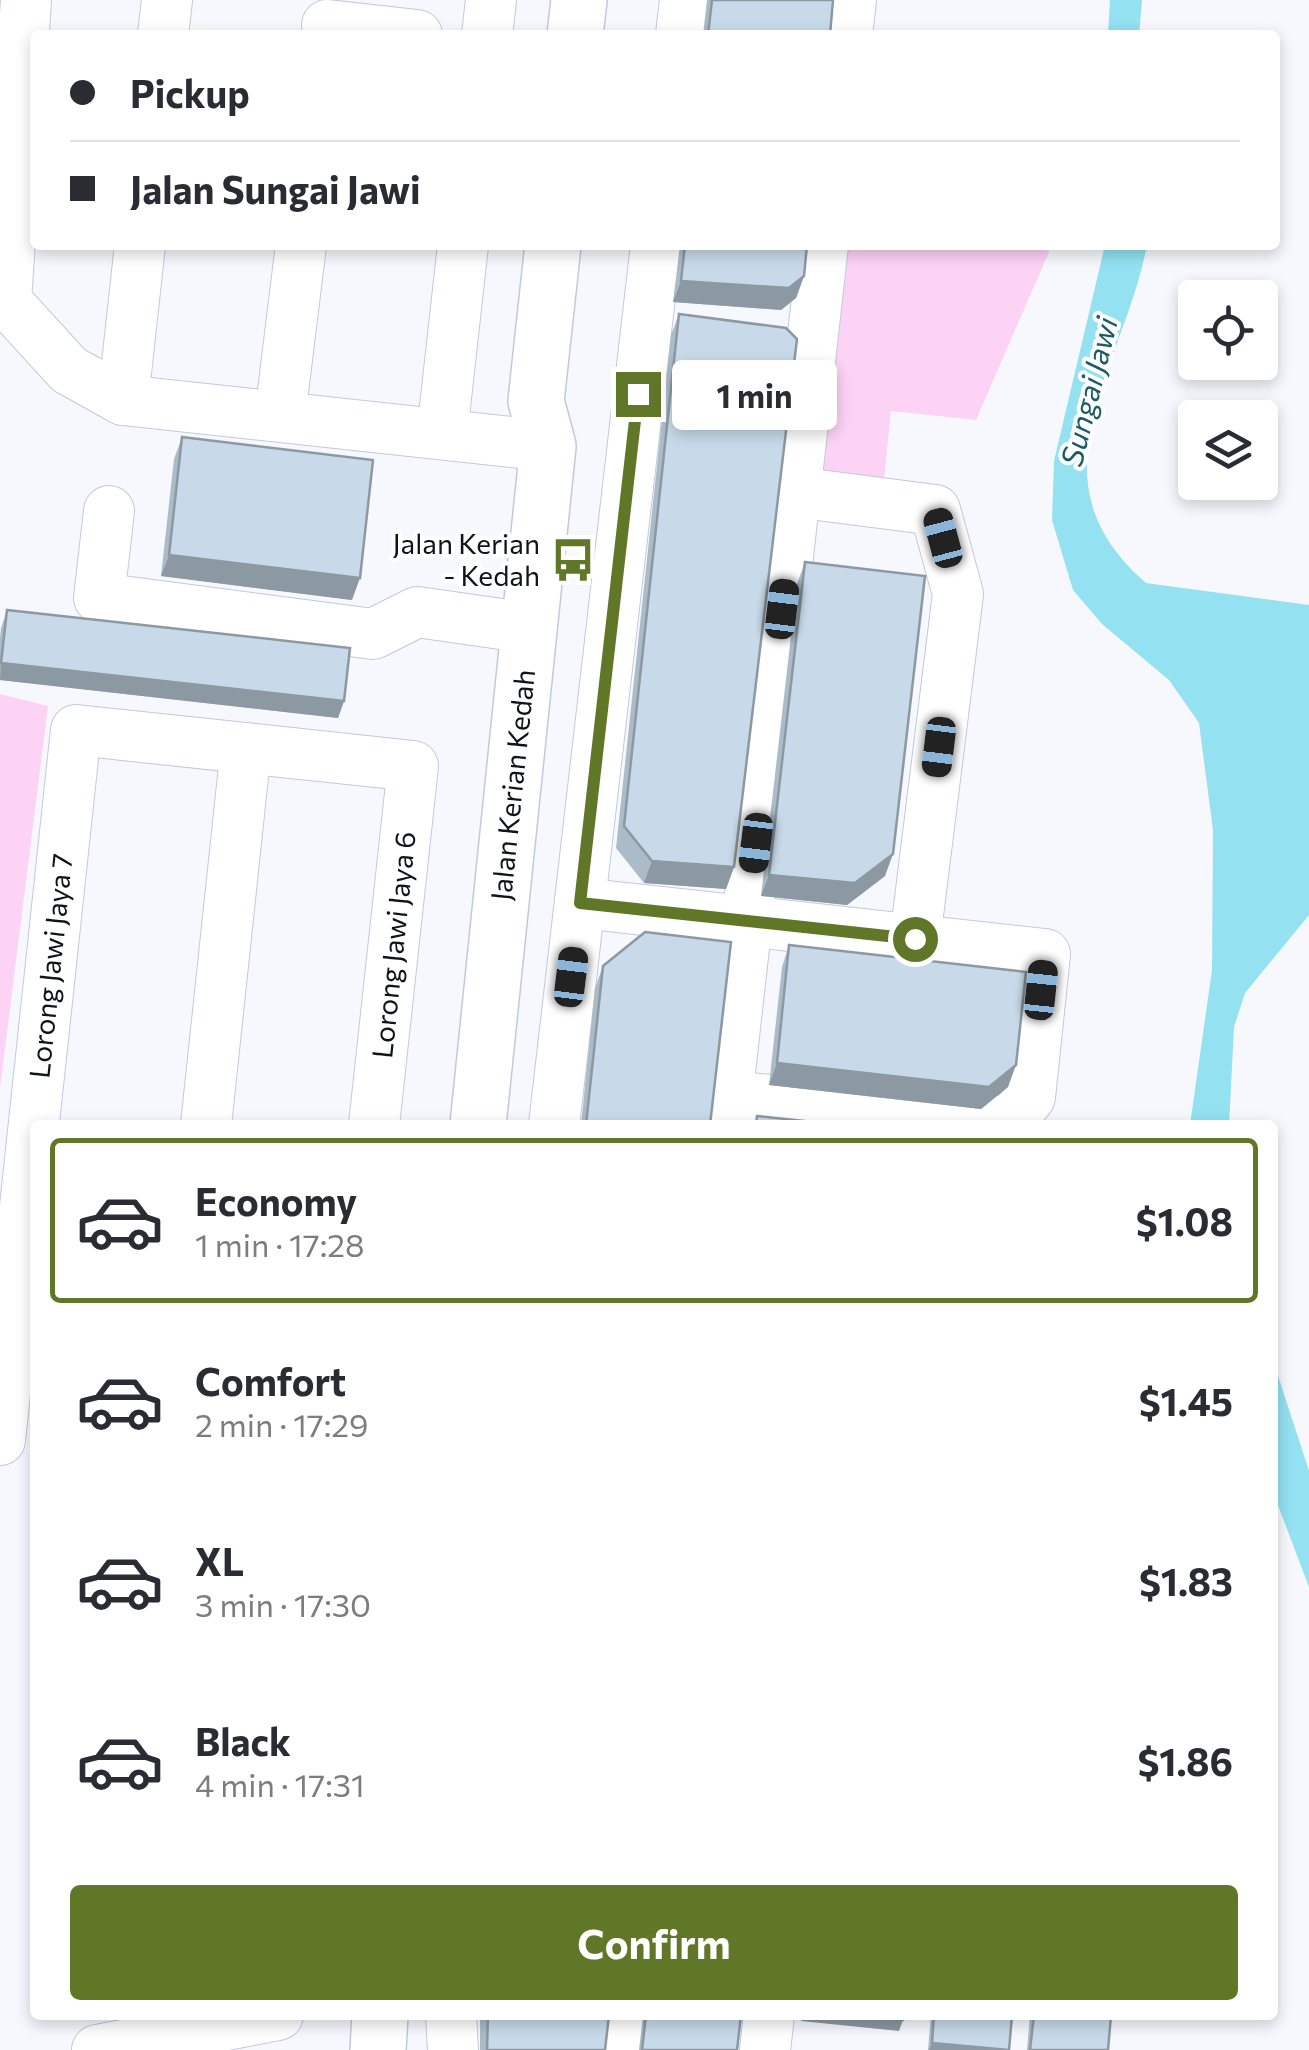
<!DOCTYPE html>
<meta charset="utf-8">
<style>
body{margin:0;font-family:Commissioner,sans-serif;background:#f2f2f3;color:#2b2b33;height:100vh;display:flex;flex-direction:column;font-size:38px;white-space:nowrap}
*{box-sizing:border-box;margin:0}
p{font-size:32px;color:#7c7c81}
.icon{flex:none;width:55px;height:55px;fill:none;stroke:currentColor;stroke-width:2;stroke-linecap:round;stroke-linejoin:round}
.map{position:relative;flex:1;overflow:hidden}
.side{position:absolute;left:30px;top:1120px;width:1248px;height:900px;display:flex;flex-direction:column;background:#fff;border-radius:10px;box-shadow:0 5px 15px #0003}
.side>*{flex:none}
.top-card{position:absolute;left:30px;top:30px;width:1250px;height:220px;border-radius:10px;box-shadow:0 5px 15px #0003;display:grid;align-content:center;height:220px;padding:0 40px;background:#fff}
.tools{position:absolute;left:1178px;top:280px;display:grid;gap:20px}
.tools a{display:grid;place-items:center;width:100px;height:100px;border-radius:10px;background:#fff;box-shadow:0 5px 15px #0003;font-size:50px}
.end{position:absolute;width:45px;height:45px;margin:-22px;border:12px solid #617728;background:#fff;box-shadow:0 0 0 5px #fff}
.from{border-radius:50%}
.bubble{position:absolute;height:70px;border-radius:10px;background:#fff;box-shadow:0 5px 15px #0003;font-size:32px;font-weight:700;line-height:70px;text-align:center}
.car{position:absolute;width:30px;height:60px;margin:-30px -15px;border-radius:12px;box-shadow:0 0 8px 2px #0007;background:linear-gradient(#222 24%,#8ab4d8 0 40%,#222 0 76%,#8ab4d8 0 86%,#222 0)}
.top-card b{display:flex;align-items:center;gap:35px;height:95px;font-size:38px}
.top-card b+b{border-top:2px solid #e1e1e2}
.top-card i{width:25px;height:25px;background:#2b2b33}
ul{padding:18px 0 0;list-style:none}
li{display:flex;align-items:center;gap:30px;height:165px;margin:0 20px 15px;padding:0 20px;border:5px solid transparent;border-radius:10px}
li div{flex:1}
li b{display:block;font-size:38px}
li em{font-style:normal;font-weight:700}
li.active{border-color:#617728}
li>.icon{width:90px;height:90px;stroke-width:1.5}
.action{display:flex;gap:20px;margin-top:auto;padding:20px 40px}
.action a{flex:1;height:115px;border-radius:10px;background:#617728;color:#fff;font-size:40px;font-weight:700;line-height:115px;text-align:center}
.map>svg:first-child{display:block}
</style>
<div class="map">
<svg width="1309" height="2050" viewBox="0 0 1309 2050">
<rect width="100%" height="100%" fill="#f7f8fd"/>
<g fill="#fcd2f5">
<path d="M841 245H1046L1049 252 976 420 891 411 884 480 829 478 818 464Z"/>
<path d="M0 694 48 706 0 1088Z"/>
</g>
<g fill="#93e1f1">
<path d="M1110 0H1142L1139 35H1108Z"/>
<path d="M1105 245H1147C1123 370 1025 478 1146 583L1309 605V915L1245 993 1234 1027 1229 1125H1190L1212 970 1213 830 1199 723 1169 680 1102 624 1073 590 1052 520 1054 461Z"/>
<path d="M1272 1357 1309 1471V1587L1273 1492Z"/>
</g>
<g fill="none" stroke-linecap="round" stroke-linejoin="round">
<g stroke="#c3c9dd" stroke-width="52">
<g id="minor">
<path d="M26 0 6 301 69 370 123 400 548 446"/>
<path d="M327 25 417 35"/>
<path d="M163 35 167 0"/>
<path d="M487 35 491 0"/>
<path d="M681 35 685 0"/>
<path d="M847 35 851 0"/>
<path d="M123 400 140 245"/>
<path d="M280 416 301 245"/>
<path d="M442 434 463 245"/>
<path d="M795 492 935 510 958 594 915 939"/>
<path d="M109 511 99 598 373 634 417 612 530 628"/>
<path d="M580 903 1045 954 1030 1097 1010 1122 727 1096"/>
<path d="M206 1125 246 748"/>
<path d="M554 1125 656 245"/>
<path d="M724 1125 823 245"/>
<path d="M0 1440 76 730 413 766 374 1125"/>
<path d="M451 2015 453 2050"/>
<path d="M97 2050 278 2015"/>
<path d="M618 2050 622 2015"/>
<path d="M765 2050 769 2015"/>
</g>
</g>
<g stroke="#c3c9dd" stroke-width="58">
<g id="major">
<path d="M575 35 579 0"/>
<path d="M478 1125 548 446 536 401 553 245"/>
<path d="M378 2050 380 2015"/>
</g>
</g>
<use href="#minor" stroke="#fff" stroke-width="50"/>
<use href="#major" stroke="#fff" stroke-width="55"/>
</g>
<g fill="#acbbc8">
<path d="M707 0H833L830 35H703Z"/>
<path d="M680 245H807L804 276 796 298 781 310 673 302Z"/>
<path d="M679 314 734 867 726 889 644 883 616 848 671 335Z"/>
<path d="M182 437 352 600 161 576 174 459Z"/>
<path d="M805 562 885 876 847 905 761 896 797 584Z"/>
<path d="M7 610 344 701 338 718 0 680V637L1 628Z"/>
<path d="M789 945 1008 1087 981 1109 769 1085 782 967Z"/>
<path d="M603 966 710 1125H581L595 988Z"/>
<path d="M480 2015H609L605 2050H480Z"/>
<path d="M643 2015H741L737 2050H639Z"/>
<path d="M931 2015H1012L1009 2050H928Z"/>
<path d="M1030 2015H1111L1108 2050H1027Z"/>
</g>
<g fill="#8c99a3">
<path d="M804 276 796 298 781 310 673 302 681 281Z"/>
<path d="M169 555 360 578 352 600 161 576Z"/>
<path d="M1 663 344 701 338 718 0 680Z"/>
<path d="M893 854 885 876 847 905 761 896 769 875Z"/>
<path d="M652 861 734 867 726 889 644 883Z"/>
<path d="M777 1063 1016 1065 1008 1087 981 1109 769 1085Z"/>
<path d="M803 2015H858L903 2020 899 2031 801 2021Z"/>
<path d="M932 2043 999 2050H929Z"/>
</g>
<g fill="#c8dae9" stroke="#8c99a3" stroke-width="2.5">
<path d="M712 0H833L830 35H708Z"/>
<path d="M685 245H807L804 276 789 288 681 281Z"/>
<path d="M679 314 786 328 797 339 734 867 652 861 624 826Z"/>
<path d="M182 437 373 460 360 578 169 555Z"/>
<path d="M805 562 925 576 893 854 855 883 769 875Z"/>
<path d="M7 610 350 648 344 701 1 663Z"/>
<path d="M645 932 731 942 710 1125H586L603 966Z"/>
<path d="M789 945 1026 972 1016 1065 989 1087 777 1063Z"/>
<path d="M757 1116 842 1125H756Z"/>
<path d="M488 2015H609L605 2050H487Z"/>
<path d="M646 2015H741L737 2050H642Z"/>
<path d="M858 2015H904L903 2020Z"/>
<path d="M934 2015H1012L1009 2050 932 2043Z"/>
<path d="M1034 2015H1111L1108 2050H1030Z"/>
</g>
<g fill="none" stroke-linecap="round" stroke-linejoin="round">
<path stroke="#617728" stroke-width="12" d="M638 394 580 903 915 939"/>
</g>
<defs>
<g id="bus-bare" transform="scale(3.45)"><path d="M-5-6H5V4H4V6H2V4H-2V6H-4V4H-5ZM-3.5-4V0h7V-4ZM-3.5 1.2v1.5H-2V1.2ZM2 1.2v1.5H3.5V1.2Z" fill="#617728" stroke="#fff" stroke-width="2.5" paint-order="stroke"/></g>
</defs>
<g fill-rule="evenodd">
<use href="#bus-bare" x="573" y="560"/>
</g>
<g text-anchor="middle" stroke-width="8" stroke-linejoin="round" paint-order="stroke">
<g font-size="28" fill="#11131a" stroke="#fff" text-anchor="end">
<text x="540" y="554">Jalan Kerian<tspan x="540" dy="32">- Kedah</tspan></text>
</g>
<g font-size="28" fill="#11131a" stroke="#fff">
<text transform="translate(513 785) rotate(-84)" y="10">Jalan Kerian Kedah</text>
<text transform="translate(394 945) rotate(-84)" y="10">Lorong Jawi Jaya 6</text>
<text transform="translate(51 966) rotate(-84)" y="10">Lorong Jawi Jaya 7</text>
</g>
<g font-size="30" font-style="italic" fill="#1b5b67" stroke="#fff">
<text transform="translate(1090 392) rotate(-76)" y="10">Sungai Jawi</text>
</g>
</g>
</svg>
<div class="tools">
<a><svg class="icon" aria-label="locate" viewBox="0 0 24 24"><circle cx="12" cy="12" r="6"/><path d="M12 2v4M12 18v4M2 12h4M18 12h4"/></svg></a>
<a><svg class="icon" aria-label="layers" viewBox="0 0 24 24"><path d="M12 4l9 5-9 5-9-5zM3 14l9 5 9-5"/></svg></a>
</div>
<i class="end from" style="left:915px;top:939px"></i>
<i class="end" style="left:638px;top:394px"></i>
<div class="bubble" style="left:672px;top:360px;width:165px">1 min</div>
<i class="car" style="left:943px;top:538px;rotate:345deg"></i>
<i class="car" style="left:782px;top:609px;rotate:7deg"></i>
<i class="car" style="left:939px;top:747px;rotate:187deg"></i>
<i class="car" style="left:756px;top:843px;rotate:187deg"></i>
<i class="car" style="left:571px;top:977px;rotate:7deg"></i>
<i class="car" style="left:1041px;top:990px;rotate:6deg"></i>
<div class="top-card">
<b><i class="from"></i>Pickup</b>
<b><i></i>Jalan Sungai Jawi</b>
</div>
<section class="side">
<ul>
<li class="active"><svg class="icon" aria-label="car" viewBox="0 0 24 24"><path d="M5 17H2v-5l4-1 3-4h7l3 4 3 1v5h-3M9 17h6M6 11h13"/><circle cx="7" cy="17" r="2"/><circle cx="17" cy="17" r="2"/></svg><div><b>Economy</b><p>1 min · 17:28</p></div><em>$1.08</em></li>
<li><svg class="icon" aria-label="car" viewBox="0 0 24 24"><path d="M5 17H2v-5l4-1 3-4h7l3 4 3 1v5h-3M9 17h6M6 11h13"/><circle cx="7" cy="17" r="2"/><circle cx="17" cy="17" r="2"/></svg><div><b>Comfort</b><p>2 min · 17:29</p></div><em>$1.45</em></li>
<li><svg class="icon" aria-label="car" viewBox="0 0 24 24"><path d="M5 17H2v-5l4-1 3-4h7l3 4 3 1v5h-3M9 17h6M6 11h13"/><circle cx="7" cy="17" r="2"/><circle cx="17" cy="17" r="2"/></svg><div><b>XL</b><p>3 min · 17:30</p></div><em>$1.83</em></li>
<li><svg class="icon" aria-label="car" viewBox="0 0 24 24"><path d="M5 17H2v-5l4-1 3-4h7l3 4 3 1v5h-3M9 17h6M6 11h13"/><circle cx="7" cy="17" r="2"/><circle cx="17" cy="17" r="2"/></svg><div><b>Black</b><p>4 min · 17:31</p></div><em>$1.86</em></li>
</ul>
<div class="action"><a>Confirm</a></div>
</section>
</div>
